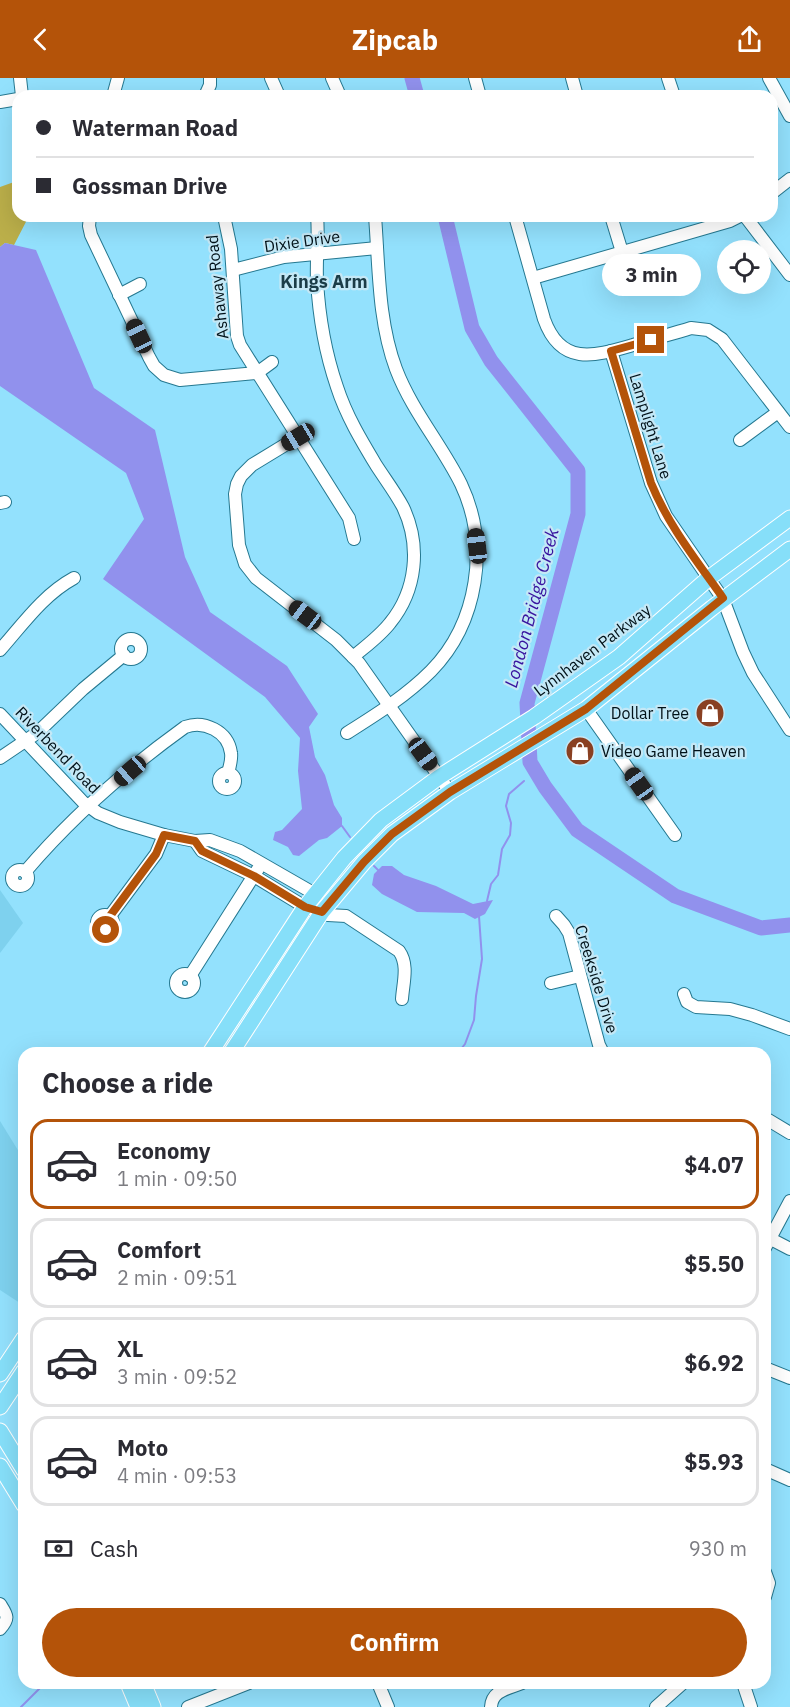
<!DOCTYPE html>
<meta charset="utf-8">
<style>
body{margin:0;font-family:"IBM Plex Sans",sans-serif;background:#f2f2f3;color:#2b2b33;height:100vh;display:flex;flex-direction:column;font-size:22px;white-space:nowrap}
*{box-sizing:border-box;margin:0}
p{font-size:20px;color:#7c7c81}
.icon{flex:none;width:33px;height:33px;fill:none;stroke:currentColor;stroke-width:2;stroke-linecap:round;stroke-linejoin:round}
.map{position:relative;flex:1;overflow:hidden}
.drawer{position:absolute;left:18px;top:969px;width:753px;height:642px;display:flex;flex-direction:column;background:#fff;border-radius:18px;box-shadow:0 6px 24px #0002}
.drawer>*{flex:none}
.hud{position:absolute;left:12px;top:12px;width:766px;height:132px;border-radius:18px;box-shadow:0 6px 24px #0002;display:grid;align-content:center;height:132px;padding:0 24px;background:#fff}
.buttons{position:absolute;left:717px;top:162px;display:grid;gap:12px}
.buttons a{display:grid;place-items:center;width:54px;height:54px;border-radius:50%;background:#fff;box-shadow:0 6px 24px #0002;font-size:30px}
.end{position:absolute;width:27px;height:27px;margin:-14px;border:8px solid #b45309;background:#fff;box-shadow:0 0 0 3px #fff}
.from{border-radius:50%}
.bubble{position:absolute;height:42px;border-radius:21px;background:#fff;box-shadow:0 6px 24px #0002;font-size:20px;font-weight:700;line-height:42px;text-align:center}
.car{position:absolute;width:18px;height:36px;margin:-18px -9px;border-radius:8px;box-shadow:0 0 4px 2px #0007;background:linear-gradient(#222 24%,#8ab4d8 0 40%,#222 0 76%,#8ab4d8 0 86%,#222 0)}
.hud b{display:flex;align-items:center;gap:21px;height:57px;font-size:22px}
.hud b+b{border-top:2px solid #e1e1e2}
.hud i{width:15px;height:15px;background:#2b2b33}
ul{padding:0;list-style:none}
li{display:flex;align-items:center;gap:18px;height:90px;margin:0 12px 9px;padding:0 12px;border:3px solid #e1e1e2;border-radius:18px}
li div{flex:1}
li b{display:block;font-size:22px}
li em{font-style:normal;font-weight:700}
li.on{border-color:#b45309}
li>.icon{width:54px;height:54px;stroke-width:1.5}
h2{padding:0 24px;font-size:27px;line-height:72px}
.pay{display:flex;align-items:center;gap:15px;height:66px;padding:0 24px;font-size:22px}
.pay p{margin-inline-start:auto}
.action{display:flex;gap:12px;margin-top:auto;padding:12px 24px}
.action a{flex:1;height:69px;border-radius:36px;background:#b45309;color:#fff;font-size:24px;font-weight:700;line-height:69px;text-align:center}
header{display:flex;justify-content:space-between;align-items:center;height:78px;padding:0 24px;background:#b45309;color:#fff;font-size:27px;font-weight:700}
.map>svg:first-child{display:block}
</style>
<header><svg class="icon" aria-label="back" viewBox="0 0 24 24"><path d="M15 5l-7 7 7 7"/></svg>Zipcab<svg class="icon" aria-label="share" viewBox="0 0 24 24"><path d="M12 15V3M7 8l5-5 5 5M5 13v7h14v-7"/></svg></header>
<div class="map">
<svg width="790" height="1629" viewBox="0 0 790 1629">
<rect width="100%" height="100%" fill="#93e1fd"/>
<g fill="#7ed1ee">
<path d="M0 812 23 845 0 875Z"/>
<path d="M0 1043 24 1082V1225L23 1227 0 1212Z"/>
</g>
<path fill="#bbaf4a" d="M18 98V138H29L14 167 5 165 0 169V109L14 104Z"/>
<g fill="#9191ed">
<path d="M5 165 36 172 94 310 155 352 185 479 210 534 287 588 318 636 309 649 315 679 325 697 334 727 342 740V748L327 760 319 762 299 778 293 777 288 769 273 762 275 754 282 752 302 731 298 693 300 660 265 619 103 501 144 441 126 395 0 308V169Z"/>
<path d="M382 788H392L404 797 436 808 473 826 493 822 485 836 475 841 464 835 417 834 382 816 372 807 374 796Z"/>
</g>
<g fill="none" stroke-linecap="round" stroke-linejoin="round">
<g stroke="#9191ed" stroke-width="2">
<path d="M342 748 350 759"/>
<path d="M374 788 378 792"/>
<path d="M487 823 491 806 498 797 502 771 510 757 511 745 506 728 509 716 524 703"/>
<path d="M458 975 465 966 474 942 476 918 482 881 479 838"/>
<path d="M21 1629 45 1605"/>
</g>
<g stroke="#9191ed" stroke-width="15">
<path d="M412 0 417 18"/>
<path d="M445 138 472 250 491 283 578 393V436L527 625 530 684 545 709 577 752 675 818 761 850 790 847"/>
</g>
<g stroke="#257890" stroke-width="14">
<g id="minor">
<path d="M20 0 22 18"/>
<path d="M271 0 279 18"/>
<path d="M332 0 340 18"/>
<path d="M475 0 480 18"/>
<path d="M572 0 577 18"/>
<path d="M668 0 674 18"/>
<path d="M769 0 790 38"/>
<path d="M113 18 118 0"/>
<path d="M205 18 210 7V0"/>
<path d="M0 24 18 21"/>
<path d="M772 115 790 101"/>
<path d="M90 138 89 148 91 157 149 279 154 288 164 297 180 302 257 295 272 284"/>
<path d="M224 138 231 171 237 258 240 267 349 440 354 461"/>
<path d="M317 138C319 159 316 181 317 202 319 239 325 274 337 309 346 337 361 362 376 387 385 401 395 414 403 429 421 467 417 512 390 545 380 558 366 568 353 579"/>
<path d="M515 138 544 241C561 289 595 278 633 267 652 261 672 256 691 250L708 252 722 261 790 349"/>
<path d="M611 138 622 174"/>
<path d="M745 138 790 197"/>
<path d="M233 192 284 179 377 170"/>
<path d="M533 200 730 143 740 138"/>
<path d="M119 217 140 206"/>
<path d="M611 273 651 405 666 438 723 521 743 574 753 595 790 652"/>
<path d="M298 359 252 387 241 398 237 406 235 416 239 467 245 486 256 500 336 562 359 585 450 714"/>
<path d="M740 362 778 334"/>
<path d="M0 425 5 424"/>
<circle cx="131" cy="571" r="10"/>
<path d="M0 572C23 546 43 517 74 500"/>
<path d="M586 631 675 757"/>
<path d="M0 636 83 724 98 735 120 744 164 757 195 763 210 762 240 773 315 816 318 822"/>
<path d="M347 655C377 636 406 618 431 593 478 545 490 467 461 406 441 366 412 333 396 291 378 243 379 189 375 138"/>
<path d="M0 680 37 655 83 611 124 577"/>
<circle cx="227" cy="703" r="8"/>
<path d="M195 763 202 773 254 798 305 829 328 837 346 838 399 873C409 887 403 905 402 921"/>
<circle cx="20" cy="800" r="8"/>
<path d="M25 794C71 740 128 690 185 649 204 642 228 653 231 675 232 681 230 688 228 695"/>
<circle cx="105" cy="845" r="8"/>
<path d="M110 838 156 776 164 757"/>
<path d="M556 838 564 847 569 855 599 967 603 975"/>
<circle cx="185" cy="905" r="9"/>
<path d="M190 898 258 791"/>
<path d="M551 905 580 898"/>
<path d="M684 916 687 924 696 929 730 931 752 937 790 951"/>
<path d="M765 1040 790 1055"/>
<path d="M765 1158 790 1171"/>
<path d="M765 1170 790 1123"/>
<path d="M765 1290 790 1300"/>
<path d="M765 1391 790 1402"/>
<path d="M765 1494 769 1505 765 1519"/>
<path d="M0 1526C7 1537 10 1540 0 1551"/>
<path d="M378 1605 388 1629"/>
<path d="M743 1605 751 1629"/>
<path d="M188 1629 249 1605"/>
<path d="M491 1629C492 1612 508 1611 522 1605"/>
<path d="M656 1629 683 1605"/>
</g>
</g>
<g stroke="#fff" stroke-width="17">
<g id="major">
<path d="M210 975 305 829 344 780 381 742 439 699 534 639 619 579 709 500 790 440"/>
<path d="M231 975 322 834 364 784 392 756 450 714 586 631 712 530 790 471"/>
<path d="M0 1296 24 1260"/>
<path d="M0 1329 24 1293"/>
<path d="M0 1353 24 1392"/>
<path d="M0 1388 24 1427"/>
<path d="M128 1605 138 1629"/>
<path d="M143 1605 153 1629"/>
</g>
</g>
<use href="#minor" stroke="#fff" stroke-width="12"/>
<use href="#major" stroke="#86dff9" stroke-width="15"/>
</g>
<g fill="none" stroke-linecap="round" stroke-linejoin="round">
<path stroke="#b45309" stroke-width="8" d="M106 852 113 847 110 838 156 776 164 757 195 763 202 773 254 798 305 829 322 834 364 784 392 756 450 714 586 631 723 520C697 483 668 447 651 405L611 273 651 262"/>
</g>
<defs>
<g id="shop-disc" transform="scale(1.5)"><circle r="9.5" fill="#894022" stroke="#c4e8f6"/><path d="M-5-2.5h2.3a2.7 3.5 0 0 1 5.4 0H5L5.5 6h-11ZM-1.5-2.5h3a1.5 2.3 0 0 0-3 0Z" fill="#fff"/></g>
</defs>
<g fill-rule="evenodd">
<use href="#shop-disc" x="710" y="635"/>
<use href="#shop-disc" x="580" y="673"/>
</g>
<g text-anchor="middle" stroke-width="4.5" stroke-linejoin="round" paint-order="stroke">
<g font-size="16" fill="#001118" stroke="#c4e8f6">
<text transform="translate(302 163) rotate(-8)" y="6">Dixie Drive</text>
<text transform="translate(217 209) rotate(-96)" y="6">Ashaway Road</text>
<text transform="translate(651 348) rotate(73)" y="6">Lamplight Lane</text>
<text transform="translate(592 572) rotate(-37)" y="6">Lynnhaven Parkway</text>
<text transform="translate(58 672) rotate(46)" y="6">Riverbend Road</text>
<text transform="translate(597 901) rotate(73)" y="6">Creekside Drive</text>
</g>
<g font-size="16" fill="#001118" stroke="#c4e8f6" text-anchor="end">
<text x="689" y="641">Dollar Tree</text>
<text x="601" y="679" text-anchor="start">Video Game Heaven</text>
</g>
<g font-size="18" font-weight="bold" fill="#1b3c47" stroke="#c4e8f6">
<text x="324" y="210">Kings Arm</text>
</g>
<g font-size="18" font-style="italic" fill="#38149f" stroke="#c4e8f6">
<text transform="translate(532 530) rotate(-75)" y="6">London Bridge Creek</text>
</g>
</g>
</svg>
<div class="buttons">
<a><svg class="icon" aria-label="locate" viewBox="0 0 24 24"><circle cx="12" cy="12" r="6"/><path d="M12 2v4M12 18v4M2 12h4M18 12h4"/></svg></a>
</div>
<i class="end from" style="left:106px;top:852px"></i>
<i class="end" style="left:651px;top:262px"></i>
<div class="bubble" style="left:602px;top:176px;width:99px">3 min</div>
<i class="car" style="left:139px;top:258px;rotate:335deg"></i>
<i class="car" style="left:298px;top:359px;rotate:239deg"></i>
<i class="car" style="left:477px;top:468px;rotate:353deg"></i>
<i class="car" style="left:305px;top:537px;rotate:307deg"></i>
<i class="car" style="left:423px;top:676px;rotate:144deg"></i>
<i class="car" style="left:130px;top:693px;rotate:229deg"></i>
<i class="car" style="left:639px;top:706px;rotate:325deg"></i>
<div class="hud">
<b><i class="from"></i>Waterman Road</b>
<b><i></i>Gossman Drive</b>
</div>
<section class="drawer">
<h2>Choose a ride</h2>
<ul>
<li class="on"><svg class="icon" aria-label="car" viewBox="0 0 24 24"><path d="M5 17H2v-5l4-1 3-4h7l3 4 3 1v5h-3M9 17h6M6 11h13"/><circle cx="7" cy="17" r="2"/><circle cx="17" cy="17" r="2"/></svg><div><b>Economy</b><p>1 min · 09:50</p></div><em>$4.07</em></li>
<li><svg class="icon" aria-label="car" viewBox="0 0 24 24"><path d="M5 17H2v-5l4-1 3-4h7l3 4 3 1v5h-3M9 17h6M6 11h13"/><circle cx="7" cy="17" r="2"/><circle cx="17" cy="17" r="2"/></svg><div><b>Comfort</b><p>2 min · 09:51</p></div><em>$5.50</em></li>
<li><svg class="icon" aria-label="car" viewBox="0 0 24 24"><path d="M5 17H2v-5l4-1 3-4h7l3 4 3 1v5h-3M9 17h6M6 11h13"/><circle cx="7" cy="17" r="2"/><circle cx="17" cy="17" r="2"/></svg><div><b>XL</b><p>3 min · 09:52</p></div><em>$6.92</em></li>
<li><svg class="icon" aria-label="car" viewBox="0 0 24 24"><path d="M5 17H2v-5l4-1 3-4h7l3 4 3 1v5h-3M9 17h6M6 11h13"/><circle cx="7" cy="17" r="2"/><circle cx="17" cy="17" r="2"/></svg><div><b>Moto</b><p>4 min · 09:53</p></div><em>$5.93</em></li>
</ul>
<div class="pay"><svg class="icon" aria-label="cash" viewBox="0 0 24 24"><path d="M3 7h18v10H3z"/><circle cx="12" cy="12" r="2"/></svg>Cash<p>930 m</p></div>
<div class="action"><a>Confirm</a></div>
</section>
</div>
